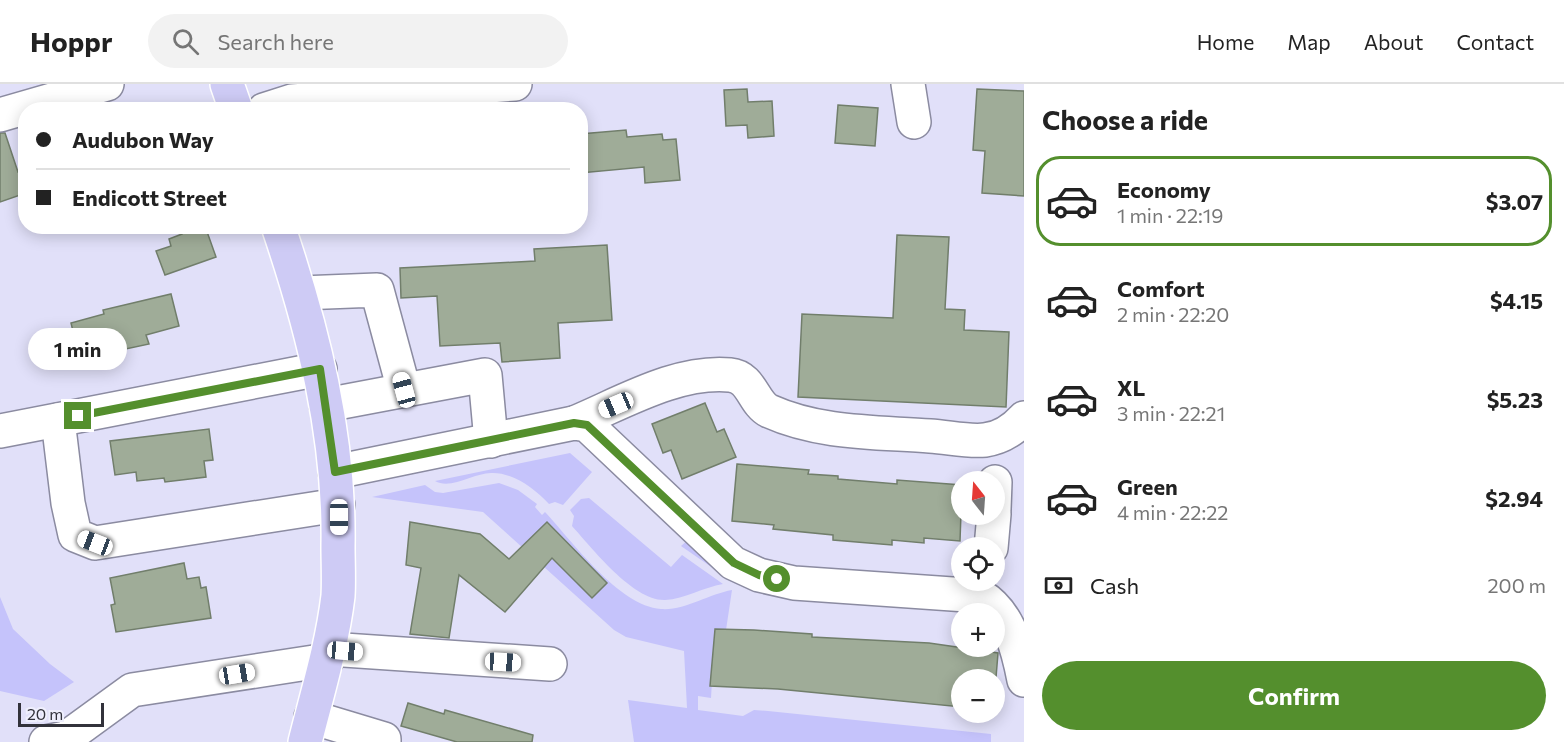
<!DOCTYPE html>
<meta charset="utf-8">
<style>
body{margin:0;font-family:Commissioner,sans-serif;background:#f2f2f2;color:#222;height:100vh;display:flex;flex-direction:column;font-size:22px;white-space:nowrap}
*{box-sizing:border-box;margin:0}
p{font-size:20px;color:#767676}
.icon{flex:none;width:33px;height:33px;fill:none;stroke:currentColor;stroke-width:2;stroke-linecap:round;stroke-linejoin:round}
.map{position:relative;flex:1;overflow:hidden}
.panel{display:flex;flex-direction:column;background:#fff;width:540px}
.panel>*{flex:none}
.hud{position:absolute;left:18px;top:18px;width:570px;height:132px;border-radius:24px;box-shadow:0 3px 15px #0003;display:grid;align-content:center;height:132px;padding:0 18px;background:#fff}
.needle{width:39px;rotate:343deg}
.controls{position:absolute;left:951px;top:387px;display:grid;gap:12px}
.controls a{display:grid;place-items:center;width:54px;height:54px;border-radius:50%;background:#fff;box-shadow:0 3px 15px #0003;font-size:30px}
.scale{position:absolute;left:18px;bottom:15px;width:86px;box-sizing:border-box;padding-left:6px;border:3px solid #32323b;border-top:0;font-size:16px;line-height:21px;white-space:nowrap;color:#32323b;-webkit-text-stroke:4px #efeffd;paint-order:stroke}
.end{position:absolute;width:27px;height:27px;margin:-14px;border:8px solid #548f2d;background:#fff;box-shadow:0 0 0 3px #fff}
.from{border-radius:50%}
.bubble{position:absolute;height:42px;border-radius:21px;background:#fff;box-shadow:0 3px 15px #0003;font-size:20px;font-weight:700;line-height:42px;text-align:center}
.car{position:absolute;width:18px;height:36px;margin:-18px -9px;border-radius:8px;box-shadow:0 0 4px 2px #0007;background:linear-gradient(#fff 24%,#345 0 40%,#fff 0 76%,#345 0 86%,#fff 0)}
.hud b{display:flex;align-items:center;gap:21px;height:57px;font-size:22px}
.hud b+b{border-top:2px solid #e0e0e0}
.hud i{width:15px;height:15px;background:#222}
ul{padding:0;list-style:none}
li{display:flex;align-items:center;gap:18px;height:90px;margin:0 12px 9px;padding:0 6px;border:3px solid transparent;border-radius:24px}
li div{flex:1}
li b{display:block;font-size:22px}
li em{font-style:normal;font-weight:700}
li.on{border-color:#548f2d}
li>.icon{width:54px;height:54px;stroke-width:1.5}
h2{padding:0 18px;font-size:27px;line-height:72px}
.pay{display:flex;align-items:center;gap:15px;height:66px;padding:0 18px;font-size:22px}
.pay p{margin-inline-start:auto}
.action{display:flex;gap:12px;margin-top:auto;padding:12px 18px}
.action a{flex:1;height:69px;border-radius:36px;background:#548f2d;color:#fff;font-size:24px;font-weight:700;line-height:69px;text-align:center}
header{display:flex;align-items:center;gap:36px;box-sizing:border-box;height:84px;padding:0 30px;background:#fff;border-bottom:2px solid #e0e0e0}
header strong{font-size:28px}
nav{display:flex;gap:33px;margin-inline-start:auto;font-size:21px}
.search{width:420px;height:54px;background:#f2f2f2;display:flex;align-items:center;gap:15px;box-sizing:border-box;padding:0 21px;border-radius:33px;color:#767676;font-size:22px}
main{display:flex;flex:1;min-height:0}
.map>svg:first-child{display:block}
</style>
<header>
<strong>Hoppr</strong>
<div class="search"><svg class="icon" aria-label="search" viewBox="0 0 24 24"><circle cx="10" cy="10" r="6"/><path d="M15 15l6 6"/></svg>Search here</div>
<nav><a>Home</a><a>Map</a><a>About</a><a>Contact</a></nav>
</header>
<main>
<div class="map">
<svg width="1024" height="658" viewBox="0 0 1024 658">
<rect width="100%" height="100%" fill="#e1e0f9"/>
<g fill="#c5c3fb">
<path d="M570 369 592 388 563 421 555 418 549 420C535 405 513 388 491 389 474 389 451 406 435 397Z"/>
<path d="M499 399 518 406 537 420 535 423 542 431 545 428C572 457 619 522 661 525 684 527 709 510 732 506L726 546H715L711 614 698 612V626L743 632 754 626 768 627 991 650V658H634L628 616 687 624 684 567 626 553 614 546 483 428 372 413 425 401 435 408 443 409Z"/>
<path d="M589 414 671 483 682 471 723 500C704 503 685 515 665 516 633 517 592 464 572 442L574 432 570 426 581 415Z"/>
<path d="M688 456 733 496V498L681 462Z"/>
<path d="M0 513 13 545 50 580 74 598 44 617 0 607Z"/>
</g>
<g fill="#9fac98" stroke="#717e6b" stroke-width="1.5">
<path d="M747 5 748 18 772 17 774 52 748 54 747 41 726 42 724 6Z"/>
<path d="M977 5 1024 7V112L982 109 985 67 973 66Z"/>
<path d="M838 21 878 24 875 62 835 59Z"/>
<path d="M626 46 627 53 662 50 663 56 676 55 680 96 645 99 644 83 580 89V50Z"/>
<path d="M0 49H5L18 88 26 86V109L0 118Z"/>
<path d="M179 142H205L216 173 165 191 156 167 171 162 169 155 182 150Z"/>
<path d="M897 151 949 153 945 225 965 226 964 246 1009 248 1006 323 798 313 802 230 893 234Z"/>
<path d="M607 161 612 236 558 239 560 274 502 278 500 259 440 262 437 212 401 214 400 184 535 177 534 165Z"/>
<path d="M171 210 179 242 146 251 149 260 116 267 117 272 81 280 71 239 104 230 103 226Z"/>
<path d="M705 319 717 348 724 345 736 373 682 395 671 366 663 369 652 340Z"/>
<path d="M209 345 213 376 204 377 206 393 165 398 164 394 137 397 136 388 115 391 110 357Z"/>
<path d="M737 380 809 386 808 390 838 392V395L897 400V396L962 401 960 457 924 454V459L892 456V461L833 456V451L773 445 774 441 732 437Z"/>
<path d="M410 438 480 450 509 475 547 438 607 499 592 514 552 474 505 528 459 491 449 554 410 550 421 484 406 481Z"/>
<path d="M184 479 187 495 199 493 201 504 206 503 211 534 116 548 111 521 115 520 110 494Z"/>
<path d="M715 545 754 546 812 550V553L929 559 998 569 994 618V596H962V623L778 605 710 602Z"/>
<path d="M408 619 444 630 445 626 533 651 532 658H457L401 642Z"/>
</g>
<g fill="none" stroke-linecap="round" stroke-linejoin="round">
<g stroke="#8b8ba1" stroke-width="36">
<g id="minor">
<path d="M908 0 914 38"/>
<path d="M264 26 292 17 515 0"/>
<path d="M0 31 107 0"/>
<path d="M301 209 377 206 404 306"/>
<path d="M326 321 485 291 491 357"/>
<path d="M58 336 68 419 75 451 95 459 338 421"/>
<path d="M574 339C622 319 677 286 730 291 752 293 753 319 769 327 820 350 876 348 930 352 948 353 968 358 985 356 1000 354 1014 345 1024 334"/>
<path d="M0 347 320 285"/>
<path d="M335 388 574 339 587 341 733 479 759 491 794 499 981 512C1009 529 1018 565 1024 596"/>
<path d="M994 425 995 398"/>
<path d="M991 464 994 430"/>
<path d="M329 565 550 580"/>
<path d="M311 633 384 655V658"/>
<path d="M46 658 66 654 132 606 327 576"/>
</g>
</g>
<g stroke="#fff" stroke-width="36">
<g id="major">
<path d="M227 0 236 26"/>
<path d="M278 142C313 245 340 352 338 462 338 478 339 496 338 512 332 562 317 610 305 658"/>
</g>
</g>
<use href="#minor" stroke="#fff" stroke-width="33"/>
<use href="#major" stroke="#cecbf5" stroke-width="33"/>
</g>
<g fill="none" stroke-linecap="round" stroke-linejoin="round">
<path stroke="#548f2d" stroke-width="8" d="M78 332 320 285 335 388 574 339 587 341 734 479 759 491 777 495"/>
</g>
</svg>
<div class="controls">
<a><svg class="needle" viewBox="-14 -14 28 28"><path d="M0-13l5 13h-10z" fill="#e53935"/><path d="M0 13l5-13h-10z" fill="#767676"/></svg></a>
<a><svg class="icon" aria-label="locate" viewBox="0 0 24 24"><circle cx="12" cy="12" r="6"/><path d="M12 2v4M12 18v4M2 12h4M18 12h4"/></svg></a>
<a>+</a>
<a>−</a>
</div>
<div class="scale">20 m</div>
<i class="end from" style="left:777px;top:495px"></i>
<i class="end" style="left:78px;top:332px"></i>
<div class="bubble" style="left:28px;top:244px;width:99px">1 min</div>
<i class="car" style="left:404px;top:306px;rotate:345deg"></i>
<i class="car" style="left:616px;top:321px;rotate:247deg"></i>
<i class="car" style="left:339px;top:433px;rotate:180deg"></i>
<i class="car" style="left:95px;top:459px;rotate:291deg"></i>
<i class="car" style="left:345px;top:567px;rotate:95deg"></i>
<i class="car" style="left:503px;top:578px;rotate:93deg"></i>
<i class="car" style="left:237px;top:590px;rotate:81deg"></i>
<div class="hud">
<b><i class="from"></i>Audubon Way</b>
<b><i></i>Endicott Street</b>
</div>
</div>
<section class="panel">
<h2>Choose a ride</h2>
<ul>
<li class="on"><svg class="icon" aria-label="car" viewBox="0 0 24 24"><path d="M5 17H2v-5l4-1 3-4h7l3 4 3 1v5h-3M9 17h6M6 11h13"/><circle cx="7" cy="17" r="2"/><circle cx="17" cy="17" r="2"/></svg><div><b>Economy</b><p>1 min · 22:19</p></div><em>$3.07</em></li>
<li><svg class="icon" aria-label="car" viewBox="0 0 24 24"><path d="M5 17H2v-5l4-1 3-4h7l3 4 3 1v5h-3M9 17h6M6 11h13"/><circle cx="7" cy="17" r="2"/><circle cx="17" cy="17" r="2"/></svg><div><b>Comfort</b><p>2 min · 22:20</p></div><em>$4.15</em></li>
<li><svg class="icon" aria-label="car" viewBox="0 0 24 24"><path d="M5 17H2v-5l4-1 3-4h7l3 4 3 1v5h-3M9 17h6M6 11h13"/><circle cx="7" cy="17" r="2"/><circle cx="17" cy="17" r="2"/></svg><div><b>XL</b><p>3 min · 22:21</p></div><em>$5.23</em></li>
<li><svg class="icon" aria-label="car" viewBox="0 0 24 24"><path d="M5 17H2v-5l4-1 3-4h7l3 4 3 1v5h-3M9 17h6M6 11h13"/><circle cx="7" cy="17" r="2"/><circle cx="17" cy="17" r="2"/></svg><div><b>Green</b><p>4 min · 22:22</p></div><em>$2.94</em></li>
</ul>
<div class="pay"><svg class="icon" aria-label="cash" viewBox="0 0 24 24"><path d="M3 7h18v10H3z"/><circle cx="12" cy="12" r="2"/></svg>Cash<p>200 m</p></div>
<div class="action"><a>Confirm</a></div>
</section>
</main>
